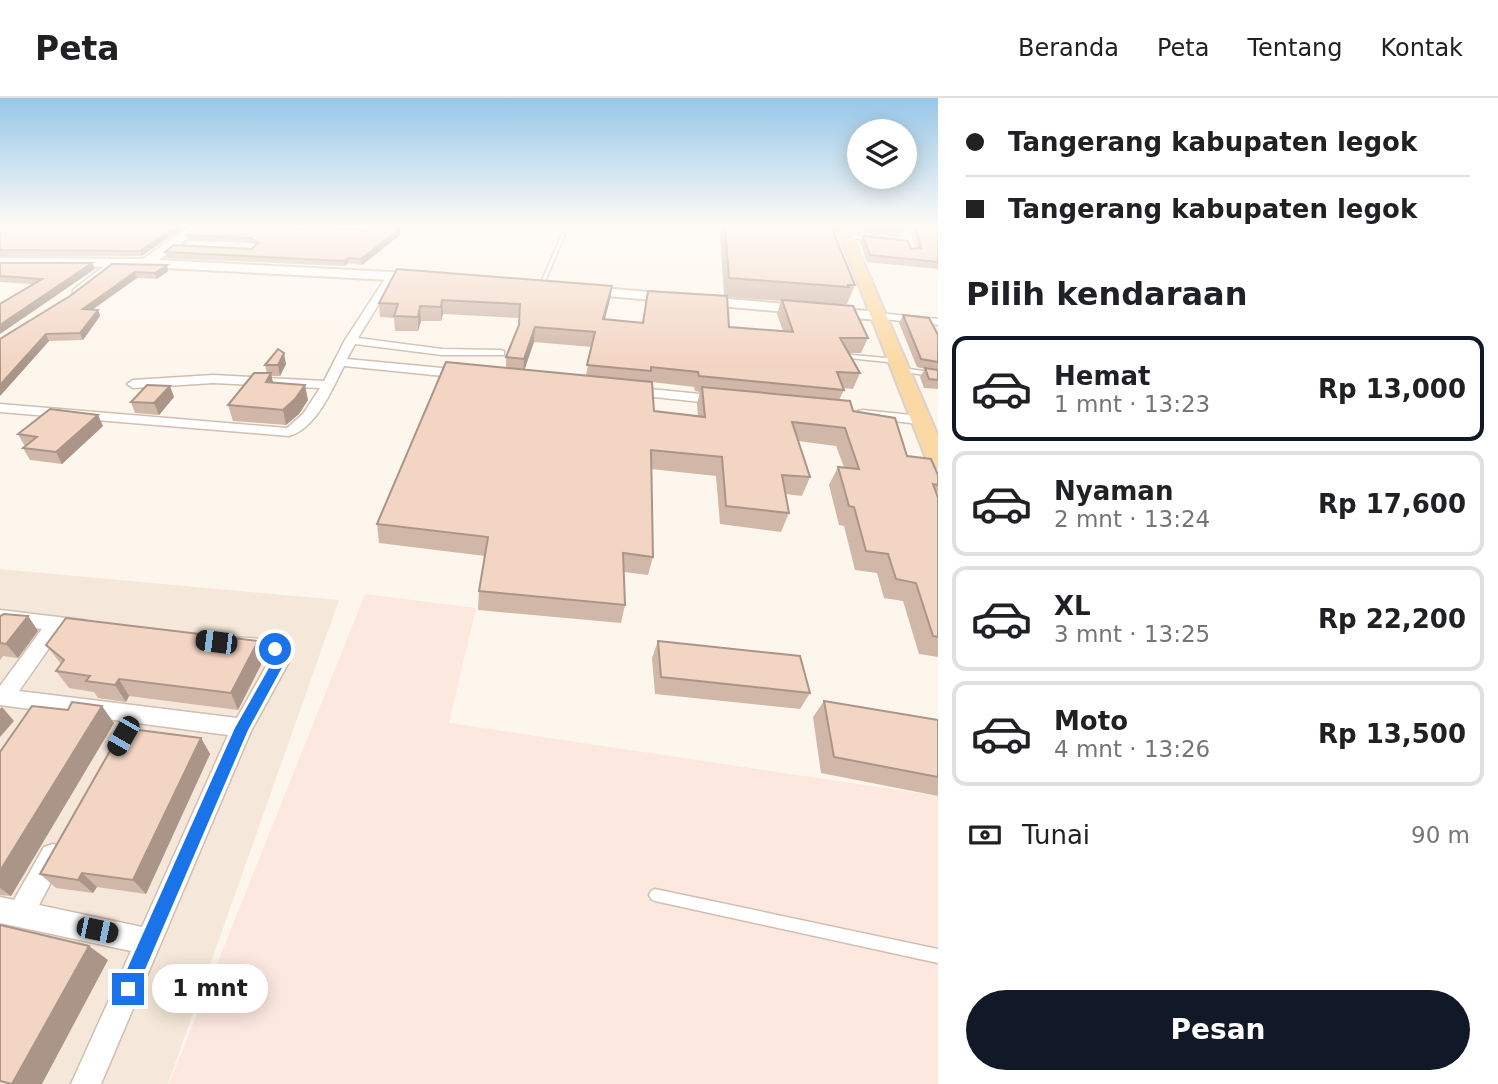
<!DOCTYPE html>
<html lang="id">
<meta charset="utf-8">
<style>
body{margin:0;font-family:"DejaVu Sans",sans-serif;background:#f2f2f2;color:#202124;height:100vh;display:flex;flex-direction:column;font-size:26px;white-space:nowrap}
*{box-sizing:border-box;margin:0}
p{font-size:23px;color:#757577}
.icon{flex:none;width:38px;height:38px;fill:none;stroke:currentColor;stroke-width:2;stroke-linecap:round;stroke-linejoin:round}
.map{position:relative;flex:1;overflow:hidden}
.sheet{display:flex;flex-direction:column;background:#fff;width:560px}
.sheet>*{flex:none}
.hud{display:grid;align-content:center;height:154px;padding:0 28px;background:#fff}
.buttons{position:absolute;left:847px;top:21px;display:grid;gap:14px}
.buttons a{display:grid;place-items:center;width:70px;height:70px;border-radius:50%;background:#fff;box-shadow:0 4px 18px #0003;font-size:35px}
.end{position:absolute;width:32px;height:32px;margin:-16px;border:9px solid #1a73e8;background:#fff;box-shadow:0 0 0 4px #fff}
.from{border-radius:50%}
.bubble{position:absolute;height:49px;border-radius:24px;background:#fff;box-shadow:0 4px 18px #0003;font-size:23px;font-weight:700;line-height:49px;text-align:center}
.car{position:absolute;width:21px;height:42px;margin:-21px -10px;border-radius:9px;box-shadow:0 0 5px 2px #0007;background:linear-gradient(#222 24%,#8ab4d8 0 40%,#222 0 76%,#8ab4d8 0 86%,#222 0)}
.hud b{display:flex;align-items:center;gap:24px;height:66px;font-size:26px}
.hud b+b{border-top:2px solid #e0e0e0}
.hud i{width:18px;height:18px;background:#202124}
ul{padding:0;list-style:none}
li{display:flex;align-items:center;gap:21px;height:105px;margin:0 14px 10px;padding:0 14px;border:4px solid #e0e0e0;border-radius:14px}
li div{flex:1}
li b{display:block;font-size:26px}
li em{font-style:normal;font-weight:700}
li.current{border-color:#111827}
li>.icon{width:63px;height:63px;stroke-width:1.5}
h2{padding:0 28px;font-size:32px;line-height:84px}
.pay{display:flex;align-items:center;gap:18px;height:77px;padding:0 28px;font-size:26px}
.pay p{margin-inline-start:auto}
.button{display:flex;gap:14px;margin-top:auto;padding:14px 28px}
.button a{flex:1;height:80px;border-radius:42px;background:#111827;color:#fff;font-size:28px;font-weight:700;line-height:80px;text-align:center}
header{display:flex;align-items:center;gap:42px;box-sizing:border-box;height:98px;padding:0 35px;background:#fff;border-bottom:2px solid #e0e0e0}
header strong{font-size:33px}
nav{display:flex;gap:38px;margin-inline-start:auto;font-size:24px}
main{display:flex;flex:1;min-height:0}
.map>svg:first-child{display:block}
</style>
<header>
<strong>Peta</strong>
<nav><a>Beranda</a><a>Peta</a><a>Tentang</a><a>Kontak</a></nav>
</header>
<main>
<div class="map">
<svg width="938" height="986" viewBox="0 0 938 986">
<rect width="100%" height="100%" fill="#fdf6ec"/>
<path fill="#f5e8da" d="M0 471 339 502 168 986H0Z"/>
<path fill="#fde8e0" d="M365 496 476 510 449 625 938 698V986H169Z"/>
<g fill="none" stroke-linecap="round" stroke-linejoin="round">
<g stroke="#d1beb0" stroke-width="3">
<g id="lane">
<path d="M562 136 565 137 543 188 539 189Z"/>
<path d="M841 256 897 261 900 263 897 265 839 259V257Z"/>
<path d="M901 270 938 275V279L899 273 898 272Z"/>
<path d="M655 791 938 851V865L655 803 651 801 649 797 651 793Z"/>
</g>
</g>
<g stroke="#d1beb0" stroke-width="3">
<g id="street">
<path d="M886 128 910 131 916 155H910L907 147 841 139 845 136 905 142 903 135Z"/>
<path d="M109 164 117 166 79 196H73V192Z"/>
<path d="M391 175 396 178 358 240 442 251 500 252 504 253V257H442L355 246 347 261 463 272 469 276 463 280 344 268C332 291 317 330 289 338L0 314V306L287 330 303 316 320 290 213 285 133 290 127 286 133 282 213 277 324 283 345 242 388 176Z"/>
<path d="M878 215 938 221V227L874 220V216Z"/>
<path d="M630 289 720 298 726 302 720 306 626 296V290Z"/>
<path d="M863 312 920 318 927 322 920 326 858 319V313Z"/>
<path d="M0 512 83 522 90 524 92 529 90 534 83 536 61 533 19 593 237 620 269 563V558L229 551 227 546 229 541C239 538 277 541 284 548 289 553 289 558 289 564L251 633 101 986H71L131 853 0 825V799L14 802 44 749 53 746 62 749 65 758 39 807 142 829 228 637 0 607V588L42 531 0 526Z"/>
</g>
</g>
<g stroke="#d6c0b0" stroke-width="4">
<g id="secondary">
<path d="M190 128H204L159 162 428 176 435 180 428 184 146 169 0 168V160L143 161Z"/>
<path d="M579 188 878 214 885 218 878 222 574 195 572 192Z"/>
</g>
</g>
<g stroke="#dad1cd" stroke-width="4">
<path id="primary" d="M836 128H848L938 338V369L930 368 927 363Z"/>
</g>
<use href="#lane" fill="#fff" fill-rule="evenodd"/>
<use href="#street" fill="#fff" fill-rule="evenodd"/>
<use href="#secondary" fill="#fff" fill-rule="evenodd"/>
<use href="#primary" fill="#fbd9a5" fill-rule="evenodd"/>
</g>
<g fill="#d1b7a8" fill-rule="evenodd">
<path d="M0 128H185L142 158H0Z"/>
<path d="M722 128H838L840 132 836 143 855 187 847 206H843L842 207 868 240 861 255H849L860 275 853 291 843 290 844 292 839 302 907 358 938 377V394L936 396 938 400V559L919 556 903 503 884 500 877 475 855 472 844 428 839 427 829 387 838 369H844L836 348 798 343 810 379 802 398 786 396 789 415 781 434 720 426 716 378 651 371 653 459 648 477 624 474 625 507 621 525 478 512 479 493 485 458 379 445 377 426 506 270V259L519 228V220L443 216 441 223H421L418 233H395L394 220 380 219 379 205 612 188 605 221 642 225 648 193 724 197 720 136ZM727 199 781 203 777 216 783 233 729 229ZM534 244 592 249 586 277 524 272ZM652 284 694 289 695 293 700 294 697 306 698 318 654 313Z"/>
<path d="M855 128H895L904 133 901 139 857 135Z"/>
<path d="M899 128H938V171L867 164 860 144 863 138 911 151 917 150 913 130Z"/>
<path d="M305 131 368 133 400 131V137L362 167 348 165 345 168 166 160 165 154 252 151 256 148 253 145 188 143 187 137Z"/>
<path d="M0 165H92L95 171 33 186 0 184Z"/>
<path d="M112 166 167 167 168 173 157 181 137 180 93 211 98 212 100 218 83 242 49 243 0 298 70 198Z"/>
<path d="M903 217 938 237V291L924 290 920 279 925 271 917 269 899 225Z"/>
<path d="M286 266 280 278H271L273 284 308 302 299 316 286 327 233 323 228 307 267 275 265 267Z"/>
<path d="M174 299 159 317 135 315 131 304Z"/>
<path d="M103 328 62 366 30 362 23 350 26 348 24 347 18 336Z"/>
<path d="M0 518H28L38 533 18 560 3 558 0 562Z"/>
<path d="M658 543 810 595 800 611 655 596 652 560Z"/>
<path d="M46 547 264 561 238 612 129 598 126 604 98 600 94 594 69 590 56 573 61 566Z"/>
<path d="M824 603 938 622V698L821 675 813 619Z"/>
<path d="M114 625 11 798 0 797V654Z"/>
<path d="M201 640 210 656 146 796 97 789 93 795 56 790 40 776Z"/>
</g>
<g fill="#aa9588">
<path d="M176 128H185L142 158 140 153Z"/>
<path d="M400 131V137L362 167 361 161Z"/>
<path d="M348 160V165L345 168 344 163Z"/>
<path d="M92 165 95 171 0 236V227Z"/>
<path d="M167 167 168 173 157 181 155 175Z"/>
<path d="M135 174 137 180 85 217 83 211Z"/>
<path d="M612 188 610 202 601 235 603 221Z"/>
<path d="M442 202 443 216 441 223V209Z"/>
<path d="M420 208 421 223 418 233V219Z"/>
<path d="M98 212 100 218 83 242 80 235Z"/>
<path d="M535 229 534 244 523 276 524 261Z"/>
<path d="M46 236 49 243 0 298V287Z"/>
<path d="M284 255 286 266 280 278 278 267Z"/>
<path d="M271 275 274 290 266 284Z"/>
<path d="M305 287 308 302 299 316 286 327 283 312Z"/>
<path d="M170 288 174 299 159 317 154 305Z"/>
<path d="M98 317 103 328 62 366 56 354Z"/>
<path d="M28 518 38 533 18 560 6 546Z"/>
<path d="M258 543 264 561 238 612 231 595Z"/>
<path d="M119 581 129 598 126 604 115 587Z"/>
<path d="M102 608 114 625 11 798 0 790V773Z"/>
<path d="M2 609 14 623 0 639V611Z"/>
<path d="M201 640 210 656 146 796 133 782Z"/>
<path d="M82 775 97 789 93 795 78 782Z"/>
<path d="M89 848 108 862 42 986H12Z"/>
</g>
<g fill="#f3d5c3" stroke="#aa9588" stroke-width="2">
<path d="M0 128H176L140 153 0 152Z"/>
<path d="M199 128H253L305 131 308 128 368 133 372 129 400 131 361 161 348 160 344 163 165 154 174 147 252 151 258 145 252 140 187 137Z"/>
<path d="M725 128H838L840 132 832 131 855 187H848L849 189 729 180Z"/>
<path d="M859 128H895L904 133Z"/>
<path d="M916 128H938V164L870 157 863 138 908 143 911 151 921 150Z"/>
<path d="M0 165H92L0 227V206L42 181 0 178Z"/>
<path d="M112 166 167 167 155 175 135 174 83 211 98 212 80 235 46 236 0 287V241L70 198Z"/>
<path d="M397 171 612 188 603 221 643 225 648 193 727 198 729 229 793 234 782 202 853 208 868 240H840L860 275 837 274 844 292 699 278 698 274 651 269V273L587 267 595 234 535 229 524 261 506 259 519 227 520 206 442 202 441 209 420 208 418 219 394 218 398 206 379 205Z"/>
<path d="M903 217 929 220 938 237V264L921 261Z"/>
<path d="M278 251 284 255 278 267H265Z"/>
<path d="M446 264 652 284 654 313 705 319 702 289 850 303 853 313 895 320 907 358 931 361 938 377V387L933 386 938 400V539L933 538 916 485 896 481 888 456 866 453 854 409 849 408 838 369 859 371 845 330 792 324 810 379 782 377 789 415 726 408 722 359 651 352 653 459 623 455 625 507 479 493 488 439 377 426Z"/>
<path d="M925 270 938 272V282L929 281Z"/>
<path d="M254 275H271L266 284 305 287 295 301 283 312 228 307Z"/>
<path d="M147 287 170 288 154 305 131 304Z"/>
<path d="M50 311 98 317 56 354 23 350 37 339 18 336Z"/>
<path d="M4 516 28 518 6 546 0 545V518Z"/>
<path d="M66 520 258 543 231 595 119 581 115 587 86 583 90 578 56 573 64 562 46 547Z"/>
<path d="M658 543 800 558 810 595 661 579Z"/>
<path d="M824 603 938 622V679L834 659Z"/>
<path d="M72 604 102 608 0 773V654L32 608 68 612Z"/>
<path d="M123 630 201 640 133 782 82 775 78 782 40 776Z"/>
<path d="M0 827 89 848 12 986 0 983Z"/>
</g>
<linearGradient id="sky" x2="0" y2="1"><stop stop-color="#97c7e8"/><stop offset="0.48" stop-color="#fefbf6"/><stop offset="1" stop-color="#fefbf6" stop-opacity="0"/></linearGradient>
<rect width="938" height="266" fill="url(#sky)"/>
<path fill="#1a73e8" d="M275 546 284 551 285 564 248 632 134 897 128 900 121 897 119 891 121 885 235 630 273 563V557L269 551Z"/>
</svg>
<div class="buttons">
<a><svg class="icon" aria-label="layers" viewBox="0 0 24 24"><path d="M12 4l9 5-9 5-9-5zM3 14l9 5 9-5"/></svg></a>
</div>
<i class="end from" style="left:275px;top:551px"></i>
<i class="end" style="left:128px;top:891px"></i>
<div class="bubble" style="left:152px;top:866px;width:116px">1 mnt</div>
<i class="car" style="left:216px;top:544px;rotate:277deg"></i>
<i class="car" style="left:123px;top:638px;rotate:210deg"></i>
<i class="car" style="left:97px;top:832px;rotate:102deg"></i>
</div>
<section class="sheet">
<div class="hud">
<b><i class="from"></i>Tangerang kabupaten legok</b>
<b><i></i>Tangerang kabupaten legok</b>
</div>
<h2>Pilih kendaraan</h2>
<ul>
<li class="current"><svg class="icon" aria-label="car" viewBox="0 0 24 24"><path d="M5 17H2v-5l4-1 3-4h7l3 4 3 1v5h-3M9 17h6M6 11h13"/><circle cx="7" cy="17" r="2"/><circle cx="17" cy="17" r="2"/></svg><div><b>Hemat</b><p>1 mnt · 13:23</p></div><em>Rp 13,000</em></li>
<li><svg class="icon" aria-label="car" viewBox="0 0 24 24"><path d="M5 17H2v-5l4-1 3-4h7l3 4 3 1v5h-3M9 17h6M6 11h13"/><circle cx="7" cy="17" r="2"/><circle cx="17" cy="17" r="2"/></svg><div><b>Nyaman</b><p>2 mnt · 13:24</p></div><em>Rp 17,600</em></li>
<li><svg class="icon" aria-label="car" viewBox="0 0 24 24"><path d="M5 17H2v-5l4-1 3-4h7l3 4 3 1v5h-3M9 17h6M6 11h13"/><circle cx="7" cy="17" r="2"/><circle cx="17" cy="17" r="2"/></svg><div><b>XL</b><p>3 mnt · 13:25</p></div><em>Rp 22,200</em></li>
<li><svg class="icon" aria-label="car" viewBox="0 0 24 24"><path d="M5 17H2v-5l4-1 3-4h7l3 4 3 1v5h-3M9 17h6M6 11h13"/><circle cx="7" cy="17" r="2"/><circle cx="17" cy="17" r="2"/></svg><div><b>Moto</b><p>4 mnt · 13:26</p></div><em>Rp 13,500</em></li>
</ul>
<div class="pay"><svg class="icon" aria-label="cash" viewBox="0 0 24 24"><path d="M3 7h18v10H3z"/><circle cx="12" cy="12" r="2"/></svg>Tunai<p>90 m</p></div>
<div class="button"><a>Pesan</a></div>
</section>
</main>
